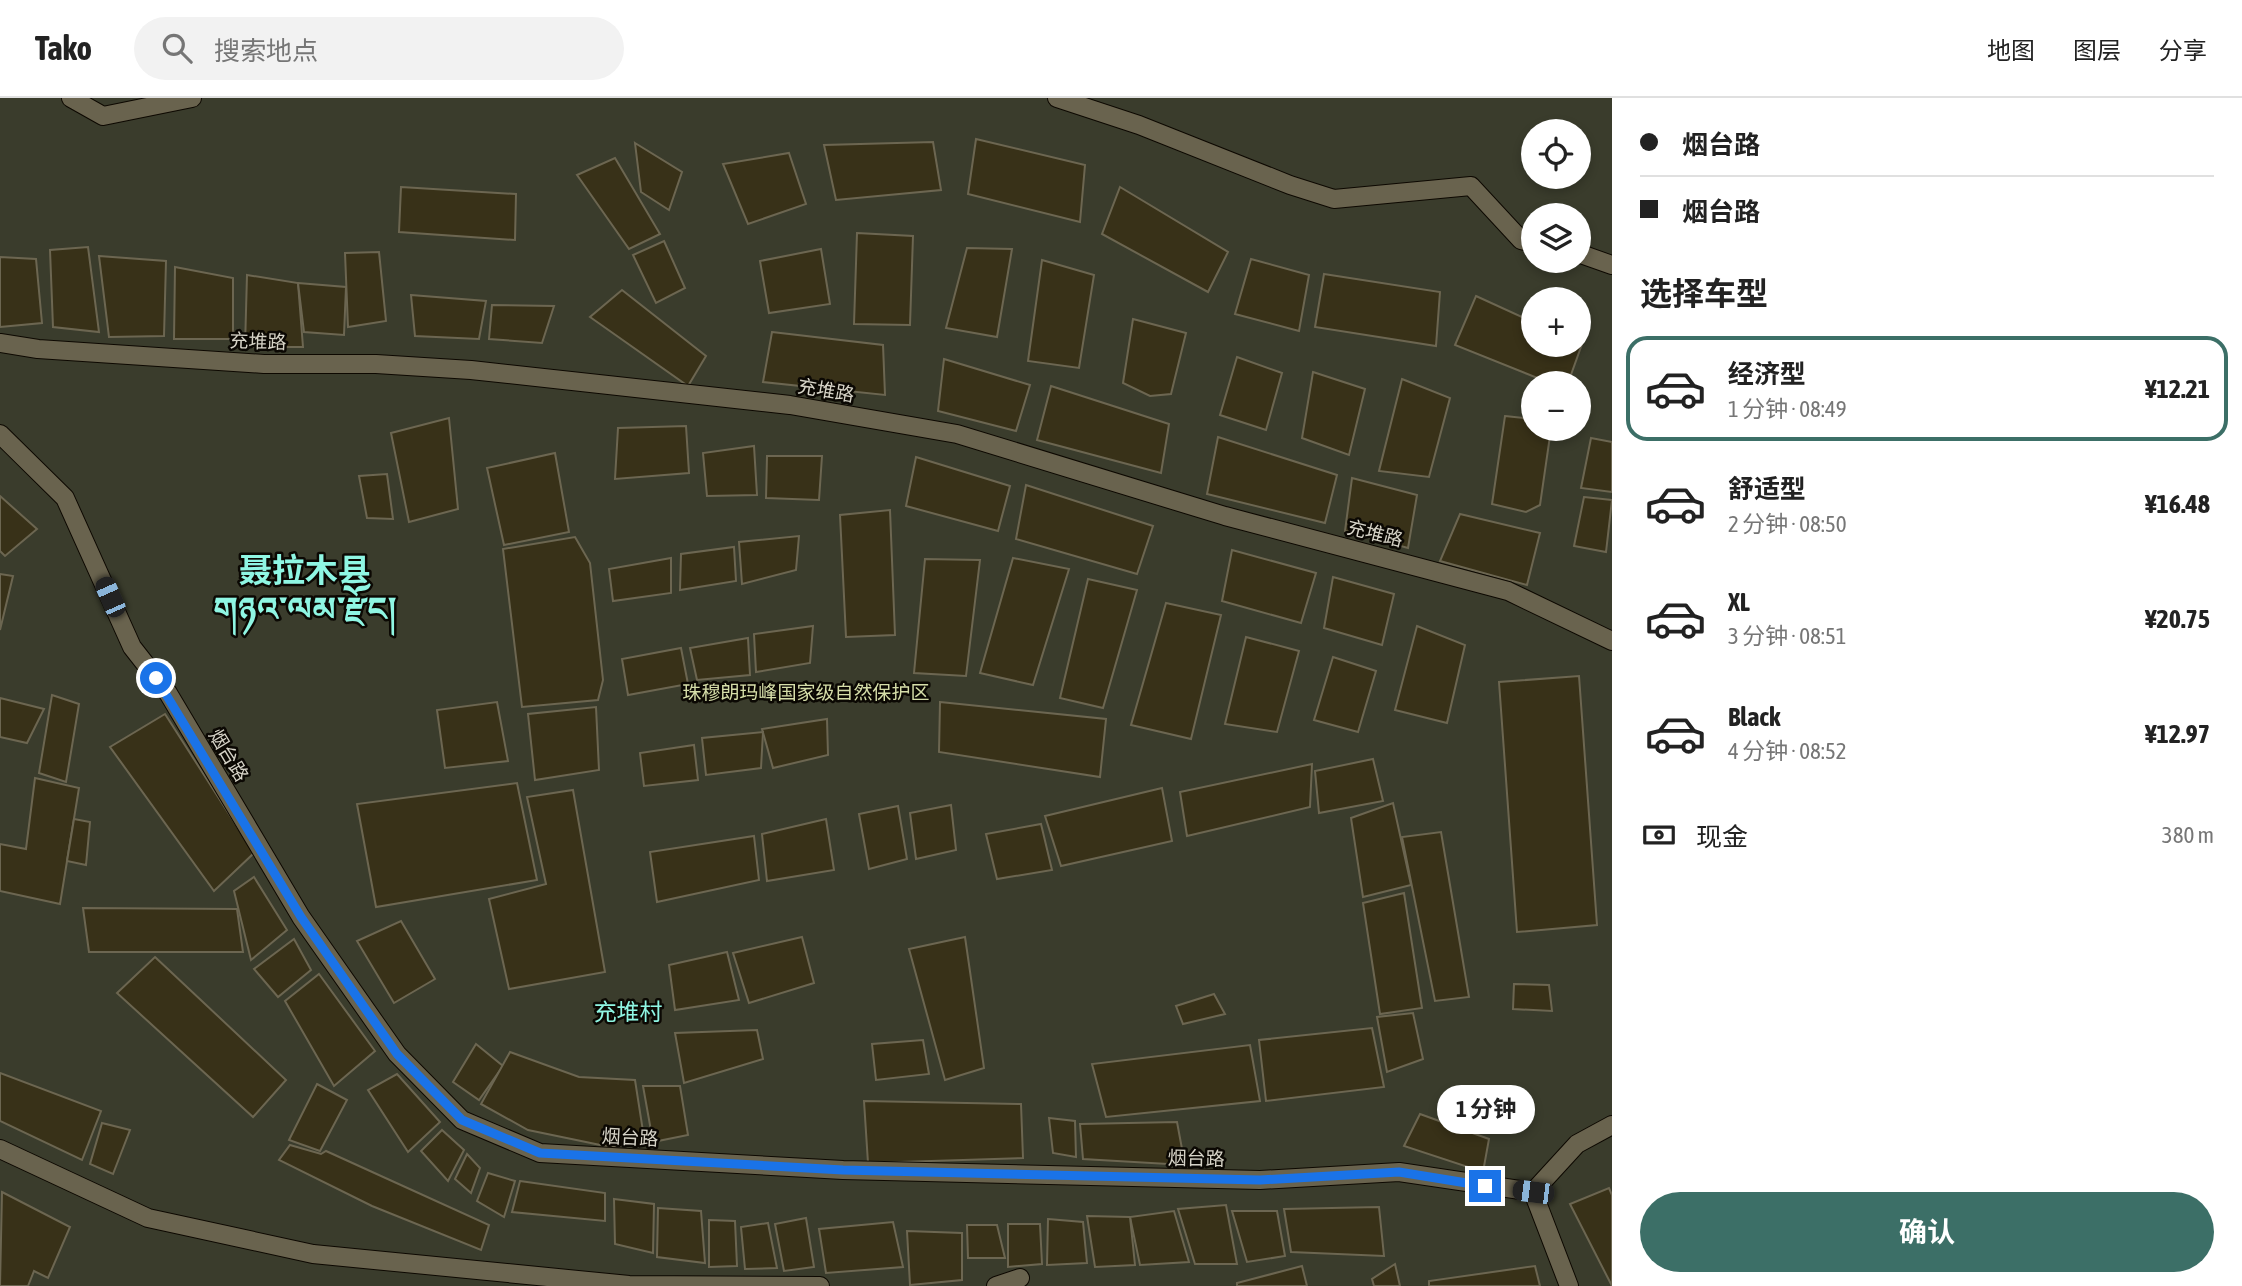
<!DOCTYPE html>
<html lang="zh">
<meta charset="utf-8">
<style>
body{margin:0;font-family:"Asap Condensed","Noto Sans SC","Noto Serif Tibetan",sans-serif;background:#f2f2f2;color:#222;height:100vh;display:flex;flex-direction:column;font-size:26px;white-space:nowrap}
*{box-sizing:border-box;margin:0}
p{font-size:23px;color:#767676}
.icon{flex:none;width:38px;height:38px;fill:none;stroke:currentColor;stroke-width:2;stroke-linecap:round;stroke-linejoin:round}
.map{position:relative;flex:1;overflow:hidden}
.drawer{display:flex;flex-direction:column;background:#fff;width:630px}
.drawer>*{flex:none}
.banner{display:grid;align-content:center;height:154px;padding:0 28px;background:#fff}
.controls{position:absolute;left:1521px;top:21px;display:grid;gap:14px}
.controls a{display:grid;place-items:center;width:70px;height:70px;border-radius:50%;background:#fff;box-shadow:0 4px 10px #0003;font-size:35px}
.end{position:absolute;width:32px;height:32px;margin:-16px;border:9px solid #1a73e8;background:#fff;box-shadow:0 0 0 4px #fff}
.from{border-radius:50%}
.bubble{position:absolute;height:49px;border-radius:24px;background:#fff;box-shadow:0 4px 10px #0003;font-size:23px;font-weight:700;line-height:49px;text-align:center}
.car{position:absolute;width:21px;height:42px;margin:-21px -10px;border-radius:9px;box-shadow:0 0 5px 2px #0007;background:linear-gradient(#222 24%,#8ab4d8 0 40%,#222 0 76%,#8ab4d8 0 86%,#222 0)}
.banner b{display:flex;align-items:center;gap:24px;height:66px;font-size:26px}
.banner b+b{border-top:2px solid #e0e0e0}
.banner i{width:18px;height:18px;background:#222}
ul{padding:0;list-style:none}
li{display:flex;align-items:center;gap:21px;height:105px;margin:0 14px 10px;padding:0 14px;border:4px solid transparent;border-radius:21px}
li div{flex:1}
li b{display:block;font-size:26px}
li em{font-style:normal;font-weight:700}
li.on{border-color:#3c6f67}
li>.icon{width:63px;height:63px;stroke-width:1.5}
h2{padding:0 28px;font-size:32px;line-height:84px}
.pay{display:flex;align-items:center;gap:18px;height:77px;padding:0 28px;font-size:26px}
.pay p{margin-inline-start:auto}
.action{display:flex;gap:14px;margin-top:auto;padding:14px 28px}
.action a{flex:1;height:80px;border-radius:42px;background:#3c6f67;color:#fff;font-size:28px;font-weight:700;line-height:80px;text-align:center}
header{display:flex;align-items:center;gap:42px;box-sizing:border-box;height:98px;padding:0 35px;background:#fff;border-bottom:2px solid #e0e0e0}
header strong{font-size:33px}
nav{display:flex;gap:38px;margin-inline-start:auto;font-size:24px}
.search{width:490px;height:63px;background:#f2f2f2;display:flex;align-items:center;gap:18px;box-sizing:border-box;padding:0 24px;border-radius:38px;color:#767676;font-size:26px}
main{display:flex;flex:1;min-height:0}
.map>svg:first-child{display:block}
</style>
<header>
<strong>Tako</strong>
<div class="search"><svg class="icon" aria-label="search" viewBox="0 0 24 24"><circle cx="10" cy="10" r="6"/><path d="M15 15l6 6"/></svg>搜索地点</div>
<nav><a>地图</a><a>图层</a><a>分享</a></nav>
</header>
<main>
<div class="map">
<svg width="1612" height="1188" viewBox="0 0 1612 1188">
<rect width="100%" height="100%" fill="#241e0b"/>
<path fill="#3a3c2c" fill-rule="evenodd" d="M0 0H1612V1188H0ZM1533 33H1578V79H1533ZM1533 117H1578V163H1533ZM1533 201H1578V247H1533ZM1533 285H1578V331H1533Z"/>
<g fill="#383118" stroke="#6c6651" stroke-width="2">
<path d="M976 41 1085 67 1080 124 968 96Z"/>
<path d="M933 44 941 92 836 102 824 47Z"/>
<path d="M635 45 682 74 669 112 641 94Z"/>
<path d="M789 55 806 106 748 126 723 66Z"/>
<path d="M615 60 660 136 629 151 577 77Z"/>
<path d="M401 89 516 96 515 142 399 134Z"/>
<path d="M1120 89 1228 154 1208 194 1102 136Z"/>
<path d="M857 135 913 138 910 227 854 226Z"/>
<path d="M664 143 685 190 656 205 633 157Z"/>
<path d="M88 149 99 234 53 229 50 152Z"/>
<path d="M967 150 1012 151 997 239 946 230Z"/>
<path d="M821 151 830 206 769 215 760 163Z"/>
<path d="M379 154 386 223 348 229 345 155Z"/>
<path d="M99 158 166 163 164 238 109 239Z"/>
<path d="M0 159 36 161 42 225 0 229Z"/>
<path d="M1251 161 1309 177 1299 233 1235 216Z"/>
<path d="M1042 162 1094 177 1079 270 1028 263Z"/>
<path d="M175 169 233 180V241H174Z"/>
<path d="M1324 176 1440 194 1436 248 1315 229Z"/>
<path d="M247 177 298 185 303 249H245Z"/>
<path d="M298 185 346 189 344 237 304 234Z"/>
<path d="M622 192 706 258 688 288 590 219Z"/>
<path d="M411 197 486 203 479 241 415 238Z"/>
<path d="M1476 198 1533 224V247L1582 246 1568 285H1550L1455 247Z"/>
<path d="M492 207 554 208 542 245 489 241Z"/>
<path d="M1133 221 1186 235 1171 296 1150 298 1123 285Z"/>
<path d="M772 234 883 247 885 297 763 284Z"/>
<path d="M1237 259 1282 275 1266 332 1220 317Z"/>
<path d="M944 261 1030 287 1016 333 938 313Z"/>
<path d="M1313 274 1365 291 1349 357 1302 340Z"/>
<path d="M1402 281 1450 300 1429 379 1379 373Z"/>
<path d="M1051 288 1169 326 1161 375 1037 342Z"/>
<path d="M1505 318 1533 321V331H1551L1540 407 1526 414 1492 406Z"/>
<path d="M449 320 458 411 409 424 391 335Z"/>
<path d="M686 328 689 375 615 381 618 330Z"/>
<path d="M1218 339 1337 377 1325 425 1207 396Z"/>
<path d="M1591 340 1612 344V394L1581 390Z"/>
<path d="M754 348 757 397 707 398 703 355Z"/>
<path d="M555 355 569 434 504 447 487 370Z"/>
<path d="M767 358H822L819 402 766 400Z"/>
<path d="M916 359 1010 388 998 433 906 408Z"/>
<path d="M387 376 393 421 367 420 359 378Z"/>
<path d="M1352 380 1417 397 1408 450 1345 433Z"/>
<path d="M1026 387 1153 428 1137 476 1016 441Z"/>
<path d="M0 398 37 431 5 458 0 453Z"/>
<path d="M1584 399 1612 402 1606 454 1574 448Z"/>
<path d="M890 412 895 537 846 539 840 417Z"/>
<path d="M1460 416 1540 435 1527 487 1440 463Z"/>
<path d="M799 438 796 472 742 486 739 444Z"/>
<path d="M575 439 590 465 603 582 598 602 522 609 503 451Z"/>
<path d="M734 449 736 483 680 492 681 456Z"/>
<path d="M1232 452 1316 475 1301 525 1222 503Z"/>
<path d="M671 460V495L613 503 609 471Z"/>
<path d="M1013 460 1069 471 1033 587 980 575Z"/>
<path d="M925 461 980 462 966 578 914 575Z"/>
<path d="M0 476 13 478 0 532Z"/>
<path d="M1333 479 1394 496 1382 547 1324 530Z"/>
<path d="M1088 481 1137 492 1103 610 1060 600Z"/>
<path d="M1166 505 1221 517 1191 641 1131 627Z"/>
<path d="M813 528 810 565 756 574 754 536Z"/>
<path d="M1417 528 1465 547 1447 625 1395 612Z"/>
<path d="M1246 539 1299 553 1277 634 1225 626Z"/>
<path d="M748 540 750 577 697 582 690 550Z"/>
<path d="M681 550 688 586 628 597 622 561Z"/>
<path d="M1333 559 1376 573 1358 634 1314 622Z"/>
<path d="M1579 578 1597 827 1517 834 1499 584Z"/>
<path d="M52 597 79 606 66 684 39 675Z"/>
<path d="M0 600 44 611 27 645 0 639Z"/>
<path d="M497 604 508 663 445 670 437 612Z"/>
<path d="M940 604 1106 621 1100 679 939 654Z"/>
<path d="M596 609 599 672 535 682 528 616Z"/>
<path d="M165 616 254 755 214 793 110 649Z"/>
<path d="M827 621 828 657 773 670 762 631Z"/>
<path d="M763 634 761 670 706 677 702 640Z"/>
<path d="M694 647 698 682 644 688 640 655Z"/>
<path d="M1373 661 1383 703 1319 715 1315 673Z"/>
<path d="M1312 666 1310 709 1187 738 1180 694Z"/>
<path d="M35 680 79 690 60 806 0 793V746L26 751Z"/>
<path d="M517 685 537 782 376 809 357 706Z"/>
<path d="M1162 690 1172 743 1061 768 1045 718Z"/>
<path d="M573 692 605 874 509 891 489 801 546 786 527 699Z"/>
<path d="M1393 705 1411 787 1363 799 1351 720Z"/>
<path d="M951 707 956 752 916 761 910 715Z"/>
<path d="M898 708 907 761 869 771 859 716Z"/>
<path d="M74 721 90 724 86 767 67 763Z"/>
<path d="M826 721 834 772 767 783 762 736Z"/>
<path d="M1041 726 1052 772 997 781 986 736Z"/>
<path d="M1441 734 1469 899 1435 903 1402 739Z"/>
<path d="M754 738 759 782 657 804 650 754Z"/>
<path d="M254 779 287 832 251 862 234 793Z"/>
<path d="M1404 795 1422 910 1380 916 1363 805Z"/>
<path d="M83 810 237 811 243 854H89Z"/>
<path d="M401 823 435 881 394 905 357 843Z"/>
<path d="M802 839 814 885 749 905 733 855Z"/>
<path d="M965 839 984 970 945 982 909 851Z"/>
<path d="M294 841 311 872 278 899 254 871Z"/>
<path d="M727 854 739 902 675 912 669 867Z"/>
<path d="M155 859 286 982 253 1019 117 895Z"/>
<path d="M319 876 375 953 334 988 285 903Z"/>
<path d="M1514 886 1549 887 1552 913 1513 911Z"/>
<path d="M1214 896 1225 916 1183 926 1176 908Z"/>
<path d="M1413 915 1423 961 1387 974 1377 919Z"/>
<path d="M1372 930 1384 989 1266 1003 1259 942Z"/>
<path d="M757 932 763 961 684 985 675 935Z"/>
<path d="M923 942 929 976 876 982 872 946Z"/>
<path d="M476 946 503 968 479 1002 453 984Z"/>
<path d="M1250 947 1260 1003 1106 1019 1092 966Z"/>
<path d="M510 954 579 979 635 982 645 1046 610 1049 528 1032 481 1006Z"/>
<path d="M0 975 101 1013 82 1062 0 1023Z"/>
<path d="M397 976 440 1024 408 1054 368 992Z"/>
<path d="M317 986 347 1002 320 1053 289 1042Z"/>
<path d="M643 988H680L688 1037 653 1044Z"/>
<path d="M1463 994 1492 995 1493 1031 1460 1024Z"/>
<path d="M864 1003 1021 1006 1023 1060 868 1065Z"/>
<path d="M1420 1016 1489 1041 1483 1074 1404 1048Z"/>
<path d="M1049 1020 1075 1023 1076 1059 1053 1055Z"/>
<path d="M1177 1024 1185 1067 1083 1061 1080 1026Z"/>
<path d="M102 1025 130 1032 113 1076 90 1066Z"/>
<path d="M442 1032 464 1052 448 1083 421 1053Z"/>
<path d="M290 1047 321 1056 326 1053 489 1127 481 1152 372 1108 279 1062Z"/>
<path d="M467 1056 480 1070 471 1095 455 1081Z"/>
<path d="M488 1075 515 1083 504 1119 477 1103Z"/>
<path d="M520 1083 605 1095V1123L512 1114Z"/>
<path d="M1609 1090 1612 1097V1188L1570 1106Z"/>
<path d="M2 1094 70 1129 48 1180 34 1173 28 1188H0Z"/>
<path d="M614 1101 654 1106 653 1155 615 1146Z"/>
<path d="M1226 1107 1237 1166H1195L1178 1111Z"/>
<path d="M1379 1109 1384 1158 1291 1154 1284 1111Z"/>
<path d="M658 1110 701 1113 705 1165 657 1159Z"/>
<path d="M1174 1113 1189 1164 1140 1167 1130 1119Z"/>
<path d="M1232 1113H1277L1285 1158 1247 1164Z"/>
<path d="M1087 1118 1130 1119 1135 1167 1095 1169Z"/>
<path d="M806 1120 814 1169 784 1173 775 1126Z"/>
<path d="M1048 1121 1083 1124 1087 1165 1047 1167Z"/>
<path d="M709 1122 735 1123 737 1168 709 1169Z"/>
<path d="M893 1124 903 1169 826 1175 819 1131Z"/>
<path d="M768 1125 777 1170 745 1171 741 1129Z"/>
<path d="M1008 1126H1040L1042 1166 1008 1169Z"/>
<path d="M967 1127H997L1005 1160H968Z"/>
<path d="M907 1133 962 1135V1182L910 1187Z"/>
<path d="M1395 1166 1400 1188H1374L1372 1181Z"/>
<path d="M1302 1168 1307 1188H1237V1185Z"/>
<path d="M1535 1168 1540 1188H1429V1183Z"/>
</g>
<g fill="none" stroke-linecap="round" stroke-linejoin="round">
<g stroke="#0d0800" stroke-width="20">
<g id="minor">
<path d="M71 0 103 18 192 0"/>
<path d="M1057 0 1139 27 1290 87 1334 101 1471 88 1521 142 1533 145"/>
<path d="M1578 155 1612 167"/>
<path d="M0 245 38 251 264 266H376L471 272 790 307 957 336 1225 418 1508 493 1612 543"/>
<path d="M0 336 65 400 132 549 168 595 301 819 397 956 462 1022 540 1055 843 1072 1260 1082 1399 1074 1533 1094 1569 1188"/>
<path d="M0 1051 148 1120 313 1156 629 1187 820 1188"/>
<path d="M1533 1094 1577 1046 1612 1027"/>
<path d="M996 1188 1020 1180"/>
</g>
</g>
<use href="#minor" stroke="#69634e" stroke-width="18"/>
</g>
<g fill="none" stroke-linecap="round" stroke-linejoin="round">
<path stroke="#1a73e8" stroke-width="9" d="M156 580 301 819 397 956 462 1022 540 1055 843 1072 1260 1082 1399 1074 1485 1088"/>
</g>
<g text-anchor="middle" stroke-width="5" stroke-linejoin="round" paint-order="stroke">
<g font-size="19" fill="#d6d3c7" stroke="#0b0803">
<text transform="translate(258 243) rotate(2)" y="7">充堆路</text>
<text transform="translate(826 292) rotate(10)" y="7">充堆路</text>
<text transform="translate(1375 435) rotate(14)" y="7">充堆路</text>
<text transform="translate(229 657) rotate(59)" y="7">烟台路</text>
<text transform="translate(630 1039) rotate(3)" y="7">烟台路</text>
<text transform="translate(1196 1060) rotate(1)" y="7">烟台路</text>
</g>
<g font-size="19" fill="#d6dea9" stroke="#0b0803">
<text x="806" y="601">珠穆朗玛峰国家级自然保护区</text>
</g>
<g font-size="23" fill="#8ff6e3" stroke="#0b0803">
<text x="628" y="922">充堆村</text>
</g>
<g font-size="33" font-weight="bold" fill="#8ff6e3" stroke="#0b0803">
<text x="305" y="484">聂拉木县<tspan x="305" dy="38">གཉའ་ལམ་རྫོང།</tspan></text>
</g>
</g>
</svg>
<div class="controls">
<a><svg class="icon" aria-label="locate" viewBox="0 0 24 24"><circle cx="12" cy="12" r="6"/><path d="M12 2v4M12 18v4M2 12h4M18 12h4"/></svg></a>
<a><svg class="icon" aria-label="layers" viewBox="0 0 24 24"><path d="M12 4l9 5-9 5-9-5zM3 14l9 5 9-5"/></svg></a>
<a>+</a>
<a>−</a>
</div>
<i class="end from" style="left:156px;top:580px"></i>
<i class="end" style="left:1485px;top:1088px"></i>
<div class="bubble" style="left:1437px;top:987px;width:98px">1 分钟</div>
<i class="car" style="left:110px;top:499px;rotate:336deg"></i>
<i class="car" style="left:1533px;top:1094px;rotate:277deg"></i>
</div>
<section class="drawer">
<div class="banner">
<b><i class="from"></i>烟台路</b>
<b><i></i>烟台路</b>
</div>
<h2>选择车型</h2>
<ul>
<li class="on"><svg class="icon" aria-label="car" viewBox="0 0 24 24"><path d="M5 17H2v-5l4-1 3-4h7l3 4 3 1v5h-3M9 17h6M6 11h13"/><circle cx="7" cy="17" r="2"/><circle cx="17" cy="17" r="2"/></svg><div><b>经济型</b><p>1 分钟 · 08:49</p></div><em>¥12.21</em></li>
<li><svg class="icon" aria-label="car" viewBox="0 0 24 24"><path d="M5 17H2v-5l4-1 3-4h7l3 4 3 1v5h-3M9 17h6M6 11h13"/><circle cx="7" cy="17" r="2"/><circle cx="17" cy="17" r="2"/></svg><div><b>舒适型</b><p>2 分钟 · 08:50</p></div><em>¥16.48</em></li>
<li><svg class="icon" aria-label="car" viewBox="0 0 24 24"><path d="M5 17H2v-5l4-1 3-4h7l3 4 3 1v5h-3M9 17h6M6 11h13"/><circle cx="7" cy="17" r="2"/><circle cx="17" cy="17" r="2"/></svg><div><b>XL</b><p>3 分钟 · 08:51</p></div><em>¥20.75</em></li>
<li><svg class="icon" aria-label="car" viewBox="0 0 24 24"><path d="M5 17H2v-5l4-1 3-4h7l3 4 3 1v5h-3M9 17h6M6 11h13"/><circle cx="7" cy="17" r="2"/><circle cx="17" cy="17" r="2"/></svg><div><b>Black</b><p>4 分钟 · 08:52</p></div><em>¥12.97</em></li>
</ul>
<div class="pay"><svg class="icon" aria-label="cash" viewBox="0 0 24 24"><path d="M3 7h18v10H3z"/><circle cx="12" cy="12" r="2"/></svg>现金<p>380 m</p></div>
<div class="action"><a>确认</a></div>
</section>
</main>
